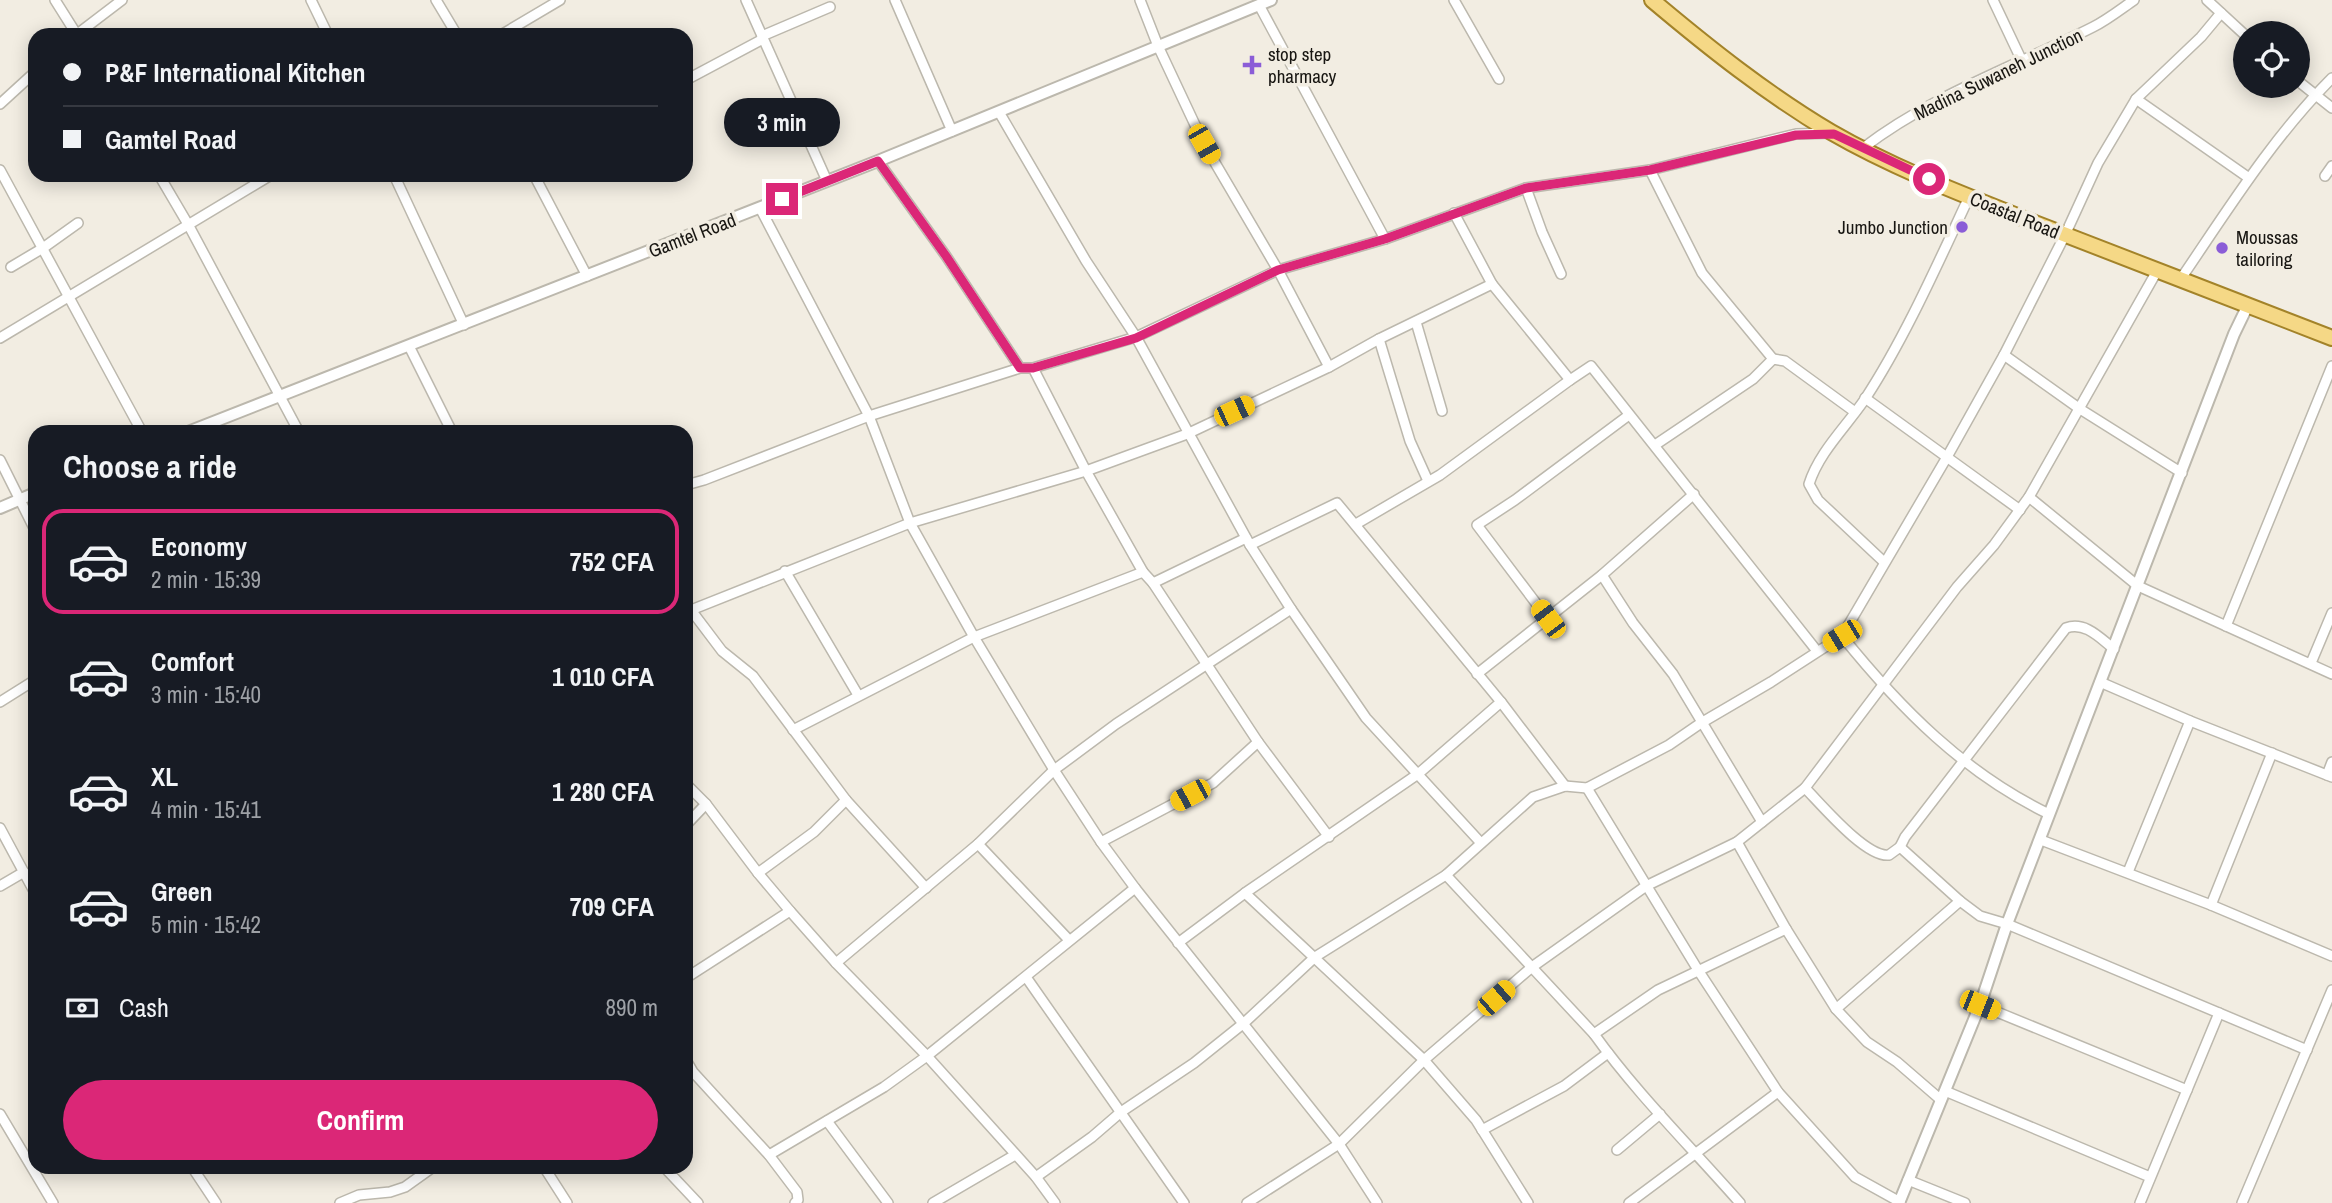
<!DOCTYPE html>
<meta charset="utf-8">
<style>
body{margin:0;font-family:"Archivo Narrow",sans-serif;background:#20242c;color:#f1f3f6;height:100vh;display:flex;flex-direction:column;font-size:26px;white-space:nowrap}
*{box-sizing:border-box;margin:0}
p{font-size:23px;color:#9ea1a6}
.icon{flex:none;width:38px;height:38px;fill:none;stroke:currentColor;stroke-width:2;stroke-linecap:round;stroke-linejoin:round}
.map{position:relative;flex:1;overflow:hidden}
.sheet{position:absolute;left:28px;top:425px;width:665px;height:749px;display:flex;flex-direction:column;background:#171b24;border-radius:21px;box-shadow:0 4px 18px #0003}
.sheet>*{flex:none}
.guide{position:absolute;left:28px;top:28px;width:665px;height:154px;border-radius:21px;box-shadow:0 4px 18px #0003;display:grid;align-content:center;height:154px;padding:0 35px;background:#171b24}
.controls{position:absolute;left:2233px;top:21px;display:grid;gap:14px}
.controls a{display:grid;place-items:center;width:77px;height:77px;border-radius:50%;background:#171b24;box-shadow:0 4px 18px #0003;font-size:35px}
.end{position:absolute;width:32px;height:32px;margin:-16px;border:9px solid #db2777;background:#fff;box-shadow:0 0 0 4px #fff}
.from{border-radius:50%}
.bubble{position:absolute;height:49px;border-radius:24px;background:#171b24;box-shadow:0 4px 18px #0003;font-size:23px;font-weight:800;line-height:49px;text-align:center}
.car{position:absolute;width:21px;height:42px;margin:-21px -10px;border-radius:9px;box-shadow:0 0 5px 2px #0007;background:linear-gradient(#f5c518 24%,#345 0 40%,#f5c518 0 76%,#345 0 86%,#f5c518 0)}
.guide b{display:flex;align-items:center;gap:24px;height:66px;font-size:26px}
.guide b+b{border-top:2px solid #363941}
.guide i{width:18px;height:18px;background:#f1f3f6}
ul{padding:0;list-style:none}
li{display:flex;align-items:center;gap:21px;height:105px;margin:0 14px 10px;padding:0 21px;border:4px solid transparent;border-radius:21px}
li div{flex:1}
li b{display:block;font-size:26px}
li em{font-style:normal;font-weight:800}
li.current{border-color:#db2777}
li>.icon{width:63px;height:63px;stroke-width:1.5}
h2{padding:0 35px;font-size:32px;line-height:84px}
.pay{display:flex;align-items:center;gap:18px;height:77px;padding:0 35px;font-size:26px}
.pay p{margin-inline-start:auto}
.button{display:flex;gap:14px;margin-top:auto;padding:14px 35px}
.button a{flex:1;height:80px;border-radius:42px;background:#db2777;color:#fff;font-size:28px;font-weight:800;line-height:80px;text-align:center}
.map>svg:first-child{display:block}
</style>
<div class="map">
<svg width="2332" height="1203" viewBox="0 0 2332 1203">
<rect width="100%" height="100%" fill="#f2ede2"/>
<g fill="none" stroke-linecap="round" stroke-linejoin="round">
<g stroke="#bcb8ad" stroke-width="12">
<g id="minor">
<path d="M55 0 77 35"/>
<path d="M311 0 328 35"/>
<path d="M436 0 457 35"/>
<path d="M746 0 827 181"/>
<path d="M895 0 952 131"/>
<path d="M1140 0 1158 46 1204 144 1278 270 1329 367"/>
<path d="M1454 0 1499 79"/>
<path d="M1993 0 2021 59"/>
<path d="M2207 0 2245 35"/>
<path d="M1259 5 1385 239"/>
<path d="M76 35 122 0"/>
<path d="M501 35 560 0"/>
<path d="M762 36 830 7"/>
<path d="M686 80 763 39"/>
<path d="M2298 81 2332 108"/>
<path d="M2136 99 2249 178"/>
<path d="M0 104 35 72"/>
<path d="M999 112 1086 261 1136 337 1250 545 1291 609 1366 718 1481 843"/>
<path d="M1863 148C1932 95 2016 66 2093 27 2107 20 2121 9 2134 0"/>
<path d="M878 161 946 256 1020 368"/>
<path d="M0 170 142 432"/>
<path d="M1650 170 1702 273 1773 359"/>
<path d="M159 175 189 226 299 432"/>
<path d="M394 175 464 325"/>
<path d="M534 175 587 276"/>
<path d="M2325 176 2332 166"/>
<path d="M1526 188 1542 232 1561 274"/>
<path d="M760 208 869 416 910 523 974 637 1054 770 1101 842 1135 888 1339 1144 1377 1203"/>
<path d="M1454 213 1492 284 1570 380"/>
<path d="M11 267 43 248 78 223"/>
<path d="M2180 280C2227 211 2273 137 2332 78"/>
<path d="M1416 322 1442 411"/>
<path d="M0 338 271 175"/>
<path d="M1379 339 1410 441 1428 481"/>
<path d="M409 346 452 432"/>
<path d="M2004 355 2080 409 2182 473"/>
<path d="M1033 368 1086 471 1143 572 1153 583 1258 742 1329 837"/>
<path d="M1865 398 2020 510"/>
<path d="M1655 445 1753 379 1773 359 1785 361 1855 412"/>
<path d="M0 460 35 530"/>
<path d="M686 485 704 480 869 416 1020 368H1033L1136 337 1278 270 1385 239 1526 188 1650 170 1796 134 1832 133"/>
<path d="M2029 497 2138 586 2332 674"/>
<path d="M1356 524 1440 475 1570 380 1591 366 1817 651"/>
<path d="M1250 545 1337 503 1501 702 1565 786"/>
<path d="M1884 562 1818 500 1809 484C1819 452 1846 427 1865 399 1905 338 1938 263 1969 197"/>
<path d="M785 571 858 695"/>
<path d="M1602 575 1633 623 1673 674 1762 822"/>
<path d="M1153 583 1246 538"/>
<path d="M691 610 722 651 753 676 846 800 926 888"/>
<path d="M686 612 910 523 1086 471 1187 434 1329 367 1379 339 1492 284"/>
<path d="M1548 619 1477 525 1515 500 1629 415"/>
<path d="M2226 626 2332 366"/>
<path d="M1842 636C1900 708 1964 773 2049 814"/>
<path d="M2311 663 2332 613"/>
<path d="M1477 674 1602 575 1694 494"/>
<path d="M2100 682 2190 721 2332 777"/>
<path d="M0 702 35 680"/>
<path d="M793 730 974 637 1143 572"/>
<path d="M2327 775 2332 762"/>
<path d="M686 784 706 804 758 873 790 911 836 963 927 1056 1036 1177 1055 1203"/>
<path d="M1587 788 1698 970 1778 1092 1855 1177 1900 1202"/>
<path d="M1805 788C1821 804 1866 858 1889 855L1900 847 1960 901 1980 916 2007 924 2307 1050"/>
<path d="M686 825 706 804"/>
<path d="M0 828 35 893"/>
<path d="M2041 840 2211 905 2332 956"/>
<path d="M1101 842 1213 783 1258 742"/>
<path d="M1737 842 1786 929 1836 1009 1867 1042 1897 1062 1941 1100"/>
<path d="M978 844 1069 940"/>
<path d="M1900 847 1905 837 2066 628C2085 621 2100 638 2114 649"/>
<path d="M2128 872 2190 721"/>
<path d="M758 873 814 832 846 800"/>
<path d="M1446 875 1594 1034C1637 1094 1691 1147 1740 1203"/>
<path d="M0 886 24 872"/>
<path d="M1245 893 1424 1060 1476 1120 1528 1203"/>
<path d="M2211 905 2272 753"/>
<path d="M1178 943 1245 893 1418 774 1501 702"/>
<path d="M836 963 978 844 1054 770 1116 724 1291 609"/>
<path d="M1026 977 1184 1203"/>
<path d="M686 978 790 911"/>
<path d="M1980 1005 2187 1090"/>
<path d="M1836 1009 1960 901"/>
<path d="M1594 1034 1658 990 1786 929"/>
<path d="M686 1060 693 1072 769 1155 797 1192 798 1200 795 1203"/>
<path d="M1945 1091 2150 1177"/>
<path d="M0 1114 53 1203"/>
<path d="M827 1121 888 1203"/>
<path d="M1482 1130 1564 1086 1608 1053"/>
<path d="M1617 1150 1660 1114"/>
<path d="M769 1155 884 1087 927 1056 1135 888"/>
<path d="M192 1167 216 1203"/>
<path d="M544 1167 567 1203"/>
<path d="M664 1167 698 1203"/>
<path d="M1036 1177 1092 1137 1121 1112 1194 1063 1244 1023 1315 957 1446 875 1533 797 1565 786 1587 788 1669 745 1701 723 1771 682 1842 636 1947 457 2004 355 2065 235 2098 163 2136 99 2201 37 2221 13"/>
<path d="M1908 1180 1965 1203"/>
<path d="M340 1203 359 1195 390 1192 405 1187 433 1167"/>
<path d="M933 1203 1015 1155"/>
<path d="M1247 1203 1339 1144 1424 1060 1532 967 1646 886 1737 842 1805 788 1957 587 1994 545 2029 497 2157 271"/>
<path d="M1629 1203 1778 1092"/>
<path d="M2140 1203 2219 1013"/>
<path d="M2242 1203 2332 990"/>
</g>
</g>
<g stroke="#bcb8ad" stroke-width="14">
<g id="tertiary">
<path d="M188 432 878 161 1271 0"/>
<path d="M0 508 35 493"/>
<path d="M1899 1203 1980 1005 2007 924 2234 334 2248 305"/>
</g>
</g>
<g stroke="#a38329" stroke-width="18">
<path id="primary" d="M1652 0C1709 48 1767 94 1831 132 1895 169 1967 196 2035 223 2134 262 2233 299 2332 338"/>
</g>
<use href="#minor" stroke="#fff" stroke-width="9"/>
<use href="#tertiary" stroke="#fff" stroke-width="10"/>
<use href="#primary" stroke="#f5d886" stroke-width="14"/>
</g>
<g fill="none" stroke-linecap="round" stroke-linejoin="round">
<path stroke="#db2777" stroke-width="9" d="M782 199 878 161 946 256 1020 368H1033L1136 338 1278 270 1385 239 1526 188 1650 170 1796 135 1834 134 1929 179"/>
</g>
<g fill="#8b5dd7" stroke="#f2ede2" stroke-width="2.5">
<path d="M1248.5 54.5h7v7h7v7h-7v7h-7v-7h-7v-7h7z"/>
<circle cx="1962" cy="227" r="7"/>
<circle cx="2222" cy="248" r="7"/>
</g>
<g text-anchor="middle" stroke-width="7" stroke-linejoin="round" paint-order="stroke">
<g font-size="19" fill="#181612" stroke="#f2ede2" text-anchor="start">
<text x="1268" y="61">stop step<tspan x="1268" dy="22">pharmacy</tspan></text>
<text x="1948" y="234" text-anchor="end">Jumbo Junction</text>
<text x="2236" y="244">Moussas<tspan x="2236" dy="22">tailoring</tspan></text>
</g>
<g font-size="19" fill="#181612" stroke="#f2ede2">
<text transform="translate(1998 74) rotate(-26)" y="7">Madina Suwaneh Junction</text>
<text transform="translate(2015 215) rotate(22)" y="7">Coastal Road</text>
<text transform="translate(692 235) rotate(-21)" y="7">Gamtel Road</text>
</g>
</g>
</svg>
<div class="controls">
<a><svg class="icon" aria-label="locate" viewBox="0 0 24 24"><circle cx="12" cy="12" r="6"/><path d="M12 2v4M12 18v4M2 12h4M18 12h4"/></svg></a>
</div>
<i class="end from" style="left:1929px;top:179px"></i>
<i class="end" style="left:782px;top:199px"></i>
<div class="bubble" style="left:724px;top:98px;width:116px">3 min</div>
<i class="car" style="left:1204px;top:144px;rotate:150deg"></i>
<i class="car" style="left:1234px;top:411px;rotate:65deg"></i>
<i class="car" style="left:1548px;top:619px;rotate:323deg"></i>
<i class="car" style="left:1842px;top:636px;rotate:239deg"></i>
<i class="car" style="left:1190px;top:795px;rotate:242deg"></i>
<i class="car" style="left:1496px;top:998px;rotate:49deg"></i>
<i class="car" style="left:1980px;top:1005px;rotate:112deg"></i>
<div class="guide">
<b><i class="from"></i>P&amp;F International Kitchen</b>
<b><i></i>Gamtel Road</b>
</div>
<section class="sheet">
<h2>Choose a ride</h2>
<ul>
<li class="current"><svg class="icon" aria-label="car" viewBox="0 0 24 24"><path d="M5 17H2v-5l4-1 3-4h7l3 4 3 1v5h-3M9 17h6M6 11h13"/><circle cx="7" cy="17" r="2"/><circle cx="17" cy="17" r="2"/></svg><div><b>Economy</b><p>2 min · 15:39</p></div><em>752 CFA</em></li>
<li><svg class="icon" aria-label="car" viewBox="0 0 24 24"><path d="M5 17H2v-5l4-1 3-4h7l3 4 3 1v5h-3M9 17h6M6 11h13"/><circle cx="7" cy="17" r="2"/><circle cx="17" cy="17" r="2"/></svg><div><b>Comfort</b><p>3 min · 15:40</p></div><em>1 010 CFA</em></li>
<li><svg class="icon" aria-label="car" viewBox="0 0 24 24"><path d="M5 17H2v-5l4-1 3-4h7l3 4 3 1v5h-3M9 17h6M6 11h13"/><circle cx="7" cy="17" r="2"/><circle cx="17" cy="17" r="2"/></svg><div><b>XL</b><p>4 min · 15:41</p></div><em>1 280 CFA</em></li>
<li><svg class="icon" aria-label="car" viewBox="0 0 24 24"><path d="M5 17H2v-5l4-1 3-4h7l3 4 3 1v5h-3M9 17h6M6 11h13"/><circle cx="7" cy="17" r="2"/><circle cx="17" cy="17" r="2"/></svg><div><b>Green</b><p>5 min · 15:42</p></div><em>709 CFA</em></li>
</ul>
<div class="pay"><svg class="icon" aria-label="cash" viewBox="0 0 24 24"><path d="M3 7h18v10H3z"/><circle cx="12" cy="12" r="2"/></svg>Cash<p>890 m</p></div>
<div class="button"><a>Confirm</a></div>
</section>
</div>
